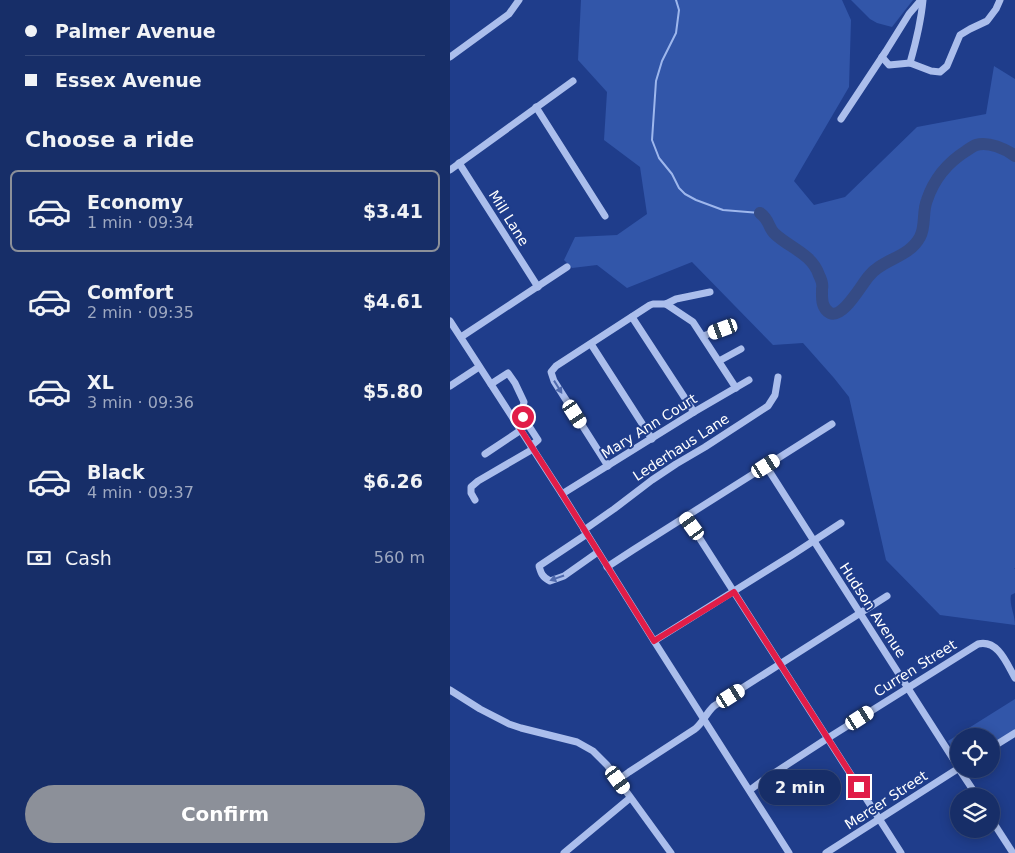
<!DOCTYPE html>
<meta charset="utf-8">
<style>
body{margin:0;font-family:"DejaVu Sans",sans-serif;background:#243a71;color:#f1f3f6;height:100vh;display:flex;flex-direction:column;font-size:19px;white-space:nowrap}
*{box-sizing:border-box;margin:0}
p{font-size:16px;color:#9ea8c0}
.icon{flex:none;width:28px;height:28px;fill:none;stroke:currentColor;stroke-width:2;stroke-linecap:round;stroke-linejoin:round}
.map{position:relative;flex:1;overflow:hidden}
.side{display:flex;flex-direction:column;background:#172e68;width:450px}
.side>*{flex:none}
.top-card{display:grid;align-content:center;height:110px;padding:0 25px;background:#172e68}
.tools{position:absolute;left:500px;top:728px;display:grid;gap:10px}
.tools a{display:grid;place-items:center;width:50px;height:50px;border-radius:50%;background:#172e68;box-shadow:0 2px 12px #0003,0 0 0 1px #364a7c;font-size:25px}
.end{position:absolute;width:22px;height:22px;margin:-11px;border:6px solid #e11d48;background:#fff;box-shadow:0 0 0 2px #fff}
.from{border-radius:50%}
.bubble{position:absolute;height:35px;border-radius:18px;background:#172e68;box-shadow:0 2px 12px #0003,0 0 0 1px #364a7c;font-size:16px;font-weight:700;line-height:35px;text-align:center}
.car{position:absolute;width:15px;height:30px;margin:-15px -8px;border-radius:6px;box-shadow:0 0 4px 1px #0007;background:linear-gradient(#fff 24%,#345 0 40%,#fff 0 76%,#345 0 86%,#fff 0)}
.top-card b{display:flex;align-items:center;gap:18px;height:48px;font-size:19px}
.top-card b+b{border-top:1px solid #364a7c}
.top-card i{width:12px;height:12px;background:#f1f3f6}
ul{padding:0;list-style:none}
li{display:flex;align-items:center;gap:15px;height:82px;margin:0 10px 8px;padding:0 15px;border:2px solid transparent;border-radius:8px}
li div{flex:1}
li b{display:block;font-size:19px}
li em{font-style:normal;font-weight:700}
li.on{border-color:#8c9099}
li>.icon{width:45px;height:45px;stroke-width:1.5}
h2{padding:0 25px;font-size:22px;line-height:60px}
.pay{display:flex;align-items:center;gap:12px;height:55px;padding:0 25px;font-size:19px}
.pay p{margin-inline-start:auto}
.cta{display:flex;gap:10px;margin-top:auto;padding:10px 25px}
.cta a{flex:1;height:58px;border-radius:30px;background:#8c9099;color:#fff;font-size:20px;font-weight:700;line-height:58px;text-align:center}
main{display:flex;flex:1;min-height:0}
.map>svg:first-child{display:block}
</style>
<main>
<section class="side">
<div class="top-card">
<b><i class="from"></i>Palmer Avenue</b>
<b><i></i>Essex Avenue</b>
</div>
<h2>Choose a ride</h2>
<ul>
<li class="on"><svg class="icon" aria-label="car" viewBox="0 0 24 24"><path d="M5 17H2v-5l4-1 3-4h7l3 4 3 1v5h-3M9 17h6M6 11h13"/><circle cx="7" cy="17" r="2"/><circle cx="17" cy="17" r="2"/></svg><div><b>Economy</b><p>1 min · 09:34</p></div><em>$3.41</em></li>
<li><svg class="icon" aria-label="car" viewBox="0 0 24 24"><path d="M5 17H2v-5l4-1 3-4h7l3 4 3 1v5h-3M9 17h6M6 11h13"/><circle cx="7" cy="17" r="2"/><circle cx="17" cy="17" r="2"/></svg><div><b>Comfort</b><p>2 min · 09:35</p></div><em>$4.61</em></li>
<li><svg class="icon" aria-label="car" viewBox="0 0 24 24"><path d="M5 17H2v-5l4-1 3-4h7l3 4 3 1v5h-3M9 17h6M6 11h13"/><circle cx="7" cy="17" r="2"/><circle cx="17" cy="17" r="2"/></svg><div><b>XL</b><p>3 min · 09:36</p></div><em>$5.80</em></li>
<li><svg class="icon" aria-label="car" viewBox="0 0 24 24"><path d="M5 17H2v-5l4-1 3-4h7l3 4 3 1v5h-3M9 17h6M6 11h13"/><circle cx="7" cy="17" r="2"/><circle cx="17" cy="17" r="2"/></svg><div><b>Black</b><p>4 min · 09:37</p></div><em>$6.26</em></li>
</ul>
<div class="pay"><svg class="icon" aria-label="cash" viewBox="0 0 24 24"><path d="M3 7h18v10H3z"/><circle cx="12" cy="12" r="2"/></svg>Cash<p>560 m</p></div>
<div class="cta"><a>Confirm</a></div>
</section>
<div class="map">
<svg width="565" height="853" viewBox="0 0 565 853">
<rect width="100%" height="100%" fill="#1f3d8b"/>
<g fill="#3256a9">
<path d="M131 0H392L401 20 399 87 344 181 364 205 395 197 467 127 536 114 544 66 565 79V568H564L565 569V593L561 595C559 605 565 614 565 625L490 615 436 560 399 397 384 378 353 343 323 345 242 262 177 288 147 265 122 268 114 260 125 237 167 235 197 214 190 167 154 140 157 92 128 60Z"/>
<path d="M401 0H463L442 27 427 23 420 19Z"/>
<path d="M565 699V731L541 747V736H509V758L498 741Z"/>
</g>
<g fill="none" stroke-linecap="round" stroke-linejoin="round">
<path stroke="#9eb7ed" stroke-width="2" d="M226 0 229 10 226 33 212 61 206 81 202 140 209 158 222 174 229 188 235 194 246 200 273 210 310 213"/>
<path stroke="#354b85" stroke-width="12" d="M310 213C320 220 318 228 325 234 340 248 362 254 369 275 371 279 373 285 372 289 372 298 371 308 380 313 393 319 411 285 419 276 432 259 459 258 470 237 476 226 472 212 477 200 484 179 497 163 516 151 519 149 523 146 526 145 538 141 556 149 565 156"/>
<g stroke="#abbeec" stroke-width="7">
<path d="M0 57 59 14 69 0"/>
<path d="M432 57 439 65 460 63C466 42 471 22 473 0"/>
<path d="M460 63 481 71 490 72 497 66 510 35 520 29 537 21 546 9 550 0"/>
<path d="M86 107 155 216"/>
<path d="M391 119 436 51 459 14 471 0"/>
<path d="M9 163 88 287"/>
<path d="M0 170 123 81"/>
<path d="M216 304 243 322 286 388"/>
<path d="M182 317 244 412"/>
<path d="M0 321 112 494 204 641 339 853"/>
<path d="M253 336 273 329"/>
<path d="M11 337 117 267"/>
<path d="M141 344 202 439"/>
<path d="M269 361 291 349"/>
<path d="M41 384 58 373 65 383 74 402 72 411 73 417 88 440 81 446"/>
<path d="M0 386 29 367"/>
<path d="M35 454 71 430"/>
<path d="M158 466 104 381 101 372 106 366 200 305 203 304H216L226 299 260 292"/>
<path d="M316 466 509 768"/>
<path d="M112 494 244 412 299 380"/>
<path d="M25 500 21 493V487L28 481 83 449"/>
<path d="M236 517 451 853"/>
<path d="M134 530 164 509 202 480 226 464 255 447 318 406 325 395 328 377"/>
<path d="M137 534 89 566C91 573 92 577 100 581L114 576 148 552"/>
<path d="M157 567 183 550 382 424"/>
<path d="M204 641 342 555 391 523"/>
<path d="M0 690 30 709 59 724 71 728 127 742 143 751 157 765 221 853"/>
<path d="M541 748 565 733"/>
<path d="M509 769 527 796"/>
<path d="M168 780 179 772 245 729C253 723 256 713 264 706L437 596"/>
<path d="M300 790 312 781 378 738 528 644C548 639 557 664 565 678"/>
<path d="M541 819 563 853"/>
<path d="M114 853 180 798"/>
<path d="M376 853 509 768"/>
</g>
</g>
<defs><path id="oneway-solid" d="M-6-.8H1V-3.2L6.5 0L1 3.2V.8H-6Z" transform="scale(1.25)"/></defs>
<g fill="#506aad">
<use href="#oneway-solid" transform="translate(108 387) rotate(58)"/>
<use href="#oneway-solid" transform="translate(107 578) rotate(161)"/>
</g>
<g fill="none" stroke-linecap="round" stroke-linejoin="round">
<path stroke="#e11d48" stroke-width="6" d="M73 417 66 422 112 494 204 641 284 592 409 787"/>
</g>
<g text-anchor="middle" stroke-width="4" stroke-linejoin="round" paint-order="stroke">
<g font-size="14" fill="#fff" stroke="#1f3d8b">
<text transform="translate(59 218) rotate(58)" y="5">Mill Lane</text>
<text transform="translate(199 426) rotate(-32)" y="5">Mary Ann Court</text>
<text transform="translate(231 447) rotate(-33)" y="5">Lederhaus Lane</text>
<text transform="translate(423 610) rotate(57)" y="5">Hudson Avenue</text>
<text transform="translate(465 668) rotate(-32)" y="5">Curren Street</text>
<text transform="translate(436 800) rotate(-33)" y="5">Mercer Street</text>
</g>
</g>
</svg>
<div class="tools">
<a><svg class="icon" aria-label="locate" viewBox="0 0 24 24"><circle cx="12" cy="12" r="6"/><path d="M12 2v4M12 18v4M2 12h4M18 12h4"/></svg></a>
<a><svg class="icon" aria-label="layers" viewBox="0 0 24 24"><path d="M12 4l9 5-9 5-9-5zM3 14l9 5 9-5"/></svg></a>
</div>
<i class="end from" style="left:73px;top:417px"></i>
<i class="end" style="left:409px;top:787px"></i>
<div class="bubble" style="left:309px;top:770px;width:82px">2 min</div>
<i class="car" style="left:273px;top:329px;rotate:250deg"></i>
<i class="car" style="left:125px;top:414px;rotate:147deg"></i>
<i class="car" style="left:316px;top:466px;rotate:58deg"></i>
<i class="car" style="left:242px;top:526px;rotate:324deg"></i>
<i class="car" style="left:281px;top:696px;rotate:58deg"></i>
<i class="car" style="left:410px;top:718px;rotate:57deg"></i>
<i class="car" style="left:168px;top:780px;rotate:144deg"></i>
</div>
</main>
